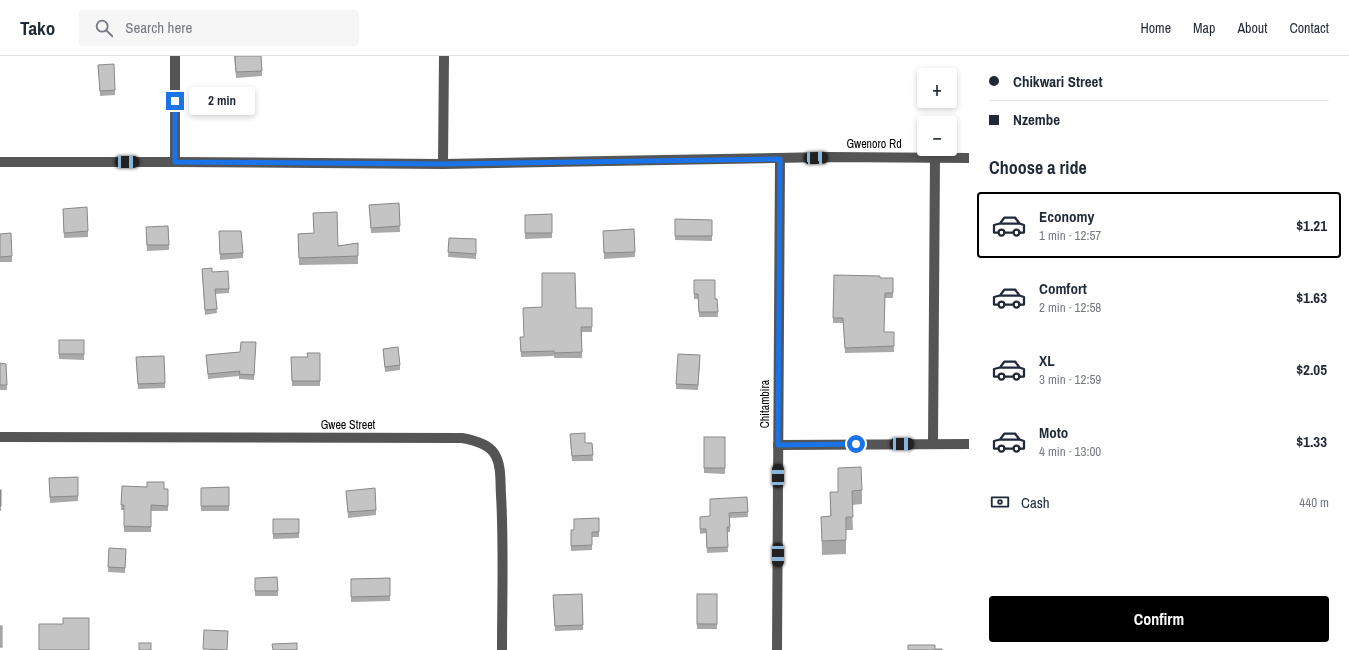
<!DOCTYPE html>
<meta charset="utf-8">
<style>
body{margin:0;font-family:"Archivo Narrow",sans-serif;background:#f6f6f7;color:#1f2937;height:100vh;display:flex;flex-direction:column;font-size:15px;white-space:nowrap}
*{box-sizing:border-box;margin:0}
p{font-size:13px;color:#747a83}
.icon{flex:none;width:22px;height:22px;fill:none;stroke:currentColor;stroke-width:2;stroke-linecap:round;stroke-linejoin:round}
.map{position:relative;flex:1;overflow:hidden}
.drawer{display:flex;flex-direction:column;background:#fff;width:380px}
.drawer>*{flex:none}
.top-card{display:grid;align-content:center;height:88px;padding:0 20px;background:#fff}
.tools{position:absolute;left:917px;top:12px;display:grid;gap:8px}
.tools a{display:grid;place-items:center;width:40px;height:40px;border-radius:4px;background:#fff;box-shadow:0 2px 6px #0003;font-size:20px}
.end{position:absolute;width:18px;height:18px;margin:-9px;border:5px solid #1a73e8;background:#fff;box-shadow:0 0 0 2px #fff}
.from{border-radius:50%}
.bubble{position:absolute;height:28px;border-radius:4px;background:#fff;box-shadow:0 2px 6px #0003;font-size:13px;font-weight:700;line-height:28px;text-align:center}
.car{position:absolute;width:12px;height:24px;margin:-12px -6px;border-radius:5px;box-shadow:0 0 3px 1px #0007;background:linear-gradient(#222 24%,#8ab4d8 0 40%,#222 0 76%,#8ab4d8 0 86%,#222 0)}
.top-card b{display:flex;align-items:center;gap:14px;height:38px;font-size:15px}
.top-card b+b{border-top:1px solid #e0e1e3}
.top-card i{width:10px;height:10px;background:#1f2937}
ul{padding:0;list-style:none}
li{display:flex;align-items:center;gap:12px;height:66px;margin:0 8px 6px;padding:0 12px;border:2px solid transparent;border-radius:4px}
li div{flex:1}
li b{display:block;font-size:15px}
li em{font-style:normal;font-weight:700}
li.selected{border-color:#000}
li>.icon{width:36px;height:36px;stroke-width:1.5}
h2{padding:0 20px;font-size:18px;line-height:48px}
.pay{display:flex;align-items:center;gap:10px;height:44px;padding:0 20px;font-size:15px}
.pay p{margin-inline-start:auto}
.cta{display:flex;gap:8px;margin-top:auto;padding:8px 20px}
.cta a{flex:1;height:46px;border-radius:4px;background:#000;color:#fff;font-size:16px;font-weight:700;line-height:46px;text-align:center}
header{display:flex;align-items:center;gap:24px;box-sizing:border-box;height:56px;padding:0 20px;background:#fff;border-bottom:1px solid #e0e1e3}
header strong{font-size:19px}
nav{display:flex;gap:22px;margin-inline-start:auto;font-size:14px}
.search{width:280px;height:36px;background:#f6f6f7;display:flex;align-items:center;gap:10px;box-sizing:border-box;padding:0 14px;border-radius:4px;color:#747a83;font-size:15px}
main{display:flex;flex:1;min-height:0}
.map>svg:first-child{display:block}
</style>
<header>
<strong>Tako</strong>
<div class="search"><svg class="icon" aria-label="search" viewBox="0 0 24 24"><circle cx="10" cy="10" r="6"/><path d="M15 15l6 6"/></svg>Search here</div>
<nav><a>Home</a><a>Map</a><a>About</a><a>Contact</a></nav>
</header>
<main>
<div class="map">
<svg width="969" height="594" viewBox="0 0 969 594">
<rect width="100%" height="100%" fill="#fff"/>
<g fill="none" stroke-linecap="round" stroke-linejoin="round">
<g stroke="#555" stroke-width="10">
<path d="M0 106H175L443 108 828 101 969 102"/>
<path d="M175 106V0"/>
<path d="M443 108 444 0"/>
<path d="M0 381 462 382C473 384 488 388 494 397 502 409 500 426 501 439 504 490 502 542 502 594"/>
<path d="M933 388 935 102"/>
<path d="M778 389 969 388"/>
<path d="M777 594 780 103"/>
</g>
</g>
<g fill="#a9a9a9">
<path d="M234 0H261L262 20 236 22Z"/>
<path d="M98 9 115 34V39L100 40Z"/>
<path d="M399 147 400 176 371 177 369 149Z"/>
<path d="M63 153 88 175V181L64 182Z"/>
<path d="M313 157 338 190 358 187V208L299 209 298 178 314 177Z"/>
<path d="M552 158V182L525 183V159Z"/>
<path d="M675 163 712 164V185L675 184Z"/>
<path d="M168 170 169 194 147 195 146 176Z"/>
<path d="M634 173 635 201 604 203 603 175Z"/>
<path d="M219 175 243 197V202L220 204Z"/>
<path d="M0 178 12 200V206H0Z"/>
<path d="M449 182 476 183V203L448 201Z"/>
<path d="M212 216 229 233V237L215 238 217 257 205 259 202 218Z"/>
<path d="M834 219 880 222H893V242H885L884 276H894V296L845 297 843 267H833Z"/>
<path d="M694 224 715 243H717L718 261H699L698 243H694Z"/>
<path d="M576 252H592V276H582V302H554V300L521 301 520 281H524Z"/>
<path d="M59 284H84V304L59 303Z"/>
<path d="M256 286 254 324 239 323V320L208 323 206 299 240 296Z"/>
<path d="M383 293 400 309V314L385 316Z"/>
<path d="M320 297V330H292L291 301H308Z"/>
<path d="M164 300 165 332 138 333 136 301Z"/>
<path d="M700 305 698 334 676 333V328Z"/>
<path d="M0 307 6 308 7 334H0Z"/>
<path d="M704 381H725V418L704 417Z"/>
<path d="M570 383 585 387H592L593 405H572Z"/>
<path d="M838 412 862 434V448L852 449 853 474H846V498L822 499 821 461 830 460V436H838Z"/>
<path d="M78 421V445L50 447 49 422Z"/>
<path d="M122 430 147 431 168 433V455H151V476H124V454H121Z"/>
<path d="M229 431V455H201V432Z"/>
<rect x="0" y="434" width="1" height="21"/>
<path d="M346 435 376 454V459L348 462Z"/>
<path d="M747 441 748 461 730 462V476H727L728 496 707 497 706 477 700 478V461H710Z"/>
<path d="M599 462V481H592V494L571 495V474H574Z"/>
<path d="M273 463H299V482L273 483Z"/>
<path d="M109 492 126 498 125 517 108 516Z"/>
<path d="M277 521 278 540H255V522Z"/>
<path d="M390 522V545L351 546V523Z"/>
<path d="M582 538 583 574 555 575 553 544Z"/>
<rect x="697" y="538" width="20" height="35"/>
</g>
<g fill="#c4c4c4" stroke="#898989">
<path d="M235 0H261L262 15 236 16Z"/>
<path d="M114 8 115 34 100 35 98 9Z"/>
<path d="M399 147 400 170 371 172 369 149Z"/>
<path d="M87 151 88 175 64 177 63 153Z"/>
<path d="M337 156 338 190 358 187V200L299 202 298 178 314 177 313 157Z"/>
<path d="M552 158V177H525V159Z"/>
<path d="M675 163 712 164V180H675Z"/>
<path d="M168 170 169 189H147L146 171Z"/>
<path d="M634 173 635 196 604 197 603 175Z"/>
<path d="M219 175H241L243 197 220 198Z"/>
<path d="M11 177 12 200 0 201V178Z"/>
<path d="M449 182 476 183V198L448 196Z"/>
<path d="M212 212V216L228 215 229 233H215L217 253 205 254 202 213Z"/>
<path d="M542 217H575L576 252H592V271H581L582 296 554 297V295L521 296 520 281H524L523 252 542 251Z"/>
<path d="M834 219 880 220V222H893V237H885L884 276H894V290L845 292 843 262H833Z"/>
<path d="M694 224H715V243H717L718 256H699L698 238H694Z"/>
<rect x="59" y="284" width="25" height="14"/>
<path d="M241 286H256L254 319 239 318 240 315 208 318 206 299 240 296Z"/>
<path d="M398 291 400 309 385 311 383 293Z"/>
<path d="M307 297H320V325H292L291 301H308Z"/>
<path d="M678 298 700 299 698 329 676 328Z"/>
<path d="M164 300 165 327 138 328 136 301Z"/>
<path d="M0 307 6 308 7 329H0Z"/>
<path d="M585 377V387H592L593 399 572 400 570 378Z"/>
<rect x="704" y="381" width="21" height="31"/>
<path d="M861 411 862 434 852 435 853 461H846V484L822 485 821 461 831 460 830 436H838V412Z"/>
<path d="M78 421V440L50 441 49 422Z"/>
<path d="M147 426H164V433H168V450L151 449V471L124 470V449H121L122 430 147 431Z"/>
<path d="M229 431V450H201V432Z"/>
<path d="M375 432 376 454 348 456 346 435Z"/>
<rect x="0" y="434" width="1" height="16"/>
<path d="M747 441 748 456 729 457 730 471H727L728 491 707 492 706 473H700V461L710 460V443Z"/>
<path d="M599 462V476H592V489L571 490V474H574V463Z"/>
<path d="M273 463H299V477L273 478Z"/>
<path d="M109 492 126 493 125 512 108 511Z"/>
<path d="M277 521 278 535H255V522Z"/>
<path d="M390 522V540L351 541V523Z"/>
<path d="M582 538 583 569 555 570 553 539Z"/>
<rect x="697" y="538" width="20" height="30"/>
<path d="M63 562H89V594H39V568H63Z"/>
<rect x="0" y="570" width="2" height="21"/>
<path d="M204 574 228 575 227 594 203 593Z"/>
<rect x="139" y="587" width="12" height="7"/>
<path d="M297 587V594H273L272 588Z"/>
<path d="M908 589H935V593H942V594H908Z"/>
</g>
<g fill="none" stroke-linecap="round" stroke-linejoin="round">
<path stroke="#1a73e8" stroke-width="5" d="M175 45V106L443 108 780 103 778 389 856 388"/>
</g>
<g text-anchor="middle" stroke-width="3.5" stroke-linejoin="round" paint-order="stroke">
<g font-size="12" fill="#000" stroke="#fff">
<text x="874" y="92">Gwenoro Rd</text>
<text transform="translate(765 348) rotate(-90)" y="4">Chitambira</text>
<text x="348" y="373">Gwee Street</text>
</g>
</g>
</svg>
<div class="tools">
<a>+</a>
<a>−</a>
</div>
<i class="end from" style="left:856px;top:388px"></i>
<i class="end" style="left:175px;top:45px"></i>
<div class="bubble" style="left:189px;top:31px;width:66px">2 min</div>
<i class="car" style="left:816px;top:102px;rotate:88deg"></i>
<i class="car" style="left:127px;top:106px;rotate:90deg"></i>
<i class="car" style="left:902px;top:388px;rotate:90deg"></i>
<i class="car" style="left:778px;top:420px;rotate:0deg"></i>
<i class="car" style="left:778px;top:499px;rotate:180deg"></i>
</div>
<section class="drawer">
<div class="top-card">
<b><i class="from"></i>Chikwari Street</b>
<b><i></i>Nzembe</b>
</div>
<h2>Choose a ride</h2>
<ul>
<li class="selected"><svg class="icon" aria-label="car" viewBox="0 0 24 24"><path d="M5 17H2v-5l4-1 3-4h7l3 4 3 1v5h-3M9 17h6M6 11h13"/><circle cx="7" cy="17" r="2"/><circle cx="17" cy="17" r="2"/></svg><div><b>Economy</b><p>1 min · 12:57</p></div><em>$1.21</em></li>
<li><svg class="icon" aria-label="car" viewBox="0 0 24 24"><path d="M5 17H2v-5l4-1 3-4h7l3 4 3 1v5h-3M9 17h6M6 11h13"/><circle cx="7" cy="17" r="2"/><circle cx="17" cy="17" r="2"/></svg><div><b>Comfort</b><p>2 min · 12:58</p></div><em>$1.63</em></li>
<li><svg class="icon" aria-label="car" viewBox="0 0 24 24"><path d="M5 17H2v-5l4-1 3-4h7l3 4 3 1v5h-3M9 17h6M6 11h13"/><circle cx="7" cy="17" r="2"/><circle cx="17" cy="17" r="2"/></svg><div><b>XL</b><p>3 min · 12:59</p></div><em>$2.05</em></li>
<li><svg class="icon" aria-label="car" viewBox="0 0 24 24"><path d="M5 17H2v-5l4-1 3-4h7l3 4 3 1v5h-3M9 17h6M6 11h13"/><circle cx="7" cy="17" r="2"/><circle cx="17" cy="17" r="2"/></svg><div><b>Moto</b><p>4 min · 13:00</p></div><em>$1.33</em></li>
</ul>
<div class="pay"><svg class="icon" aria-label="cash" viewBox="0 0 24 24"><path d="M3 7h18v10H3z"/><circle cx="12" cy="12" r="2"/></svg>Cash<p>440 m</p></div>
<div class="cta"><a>Confirm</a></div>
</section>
</main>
